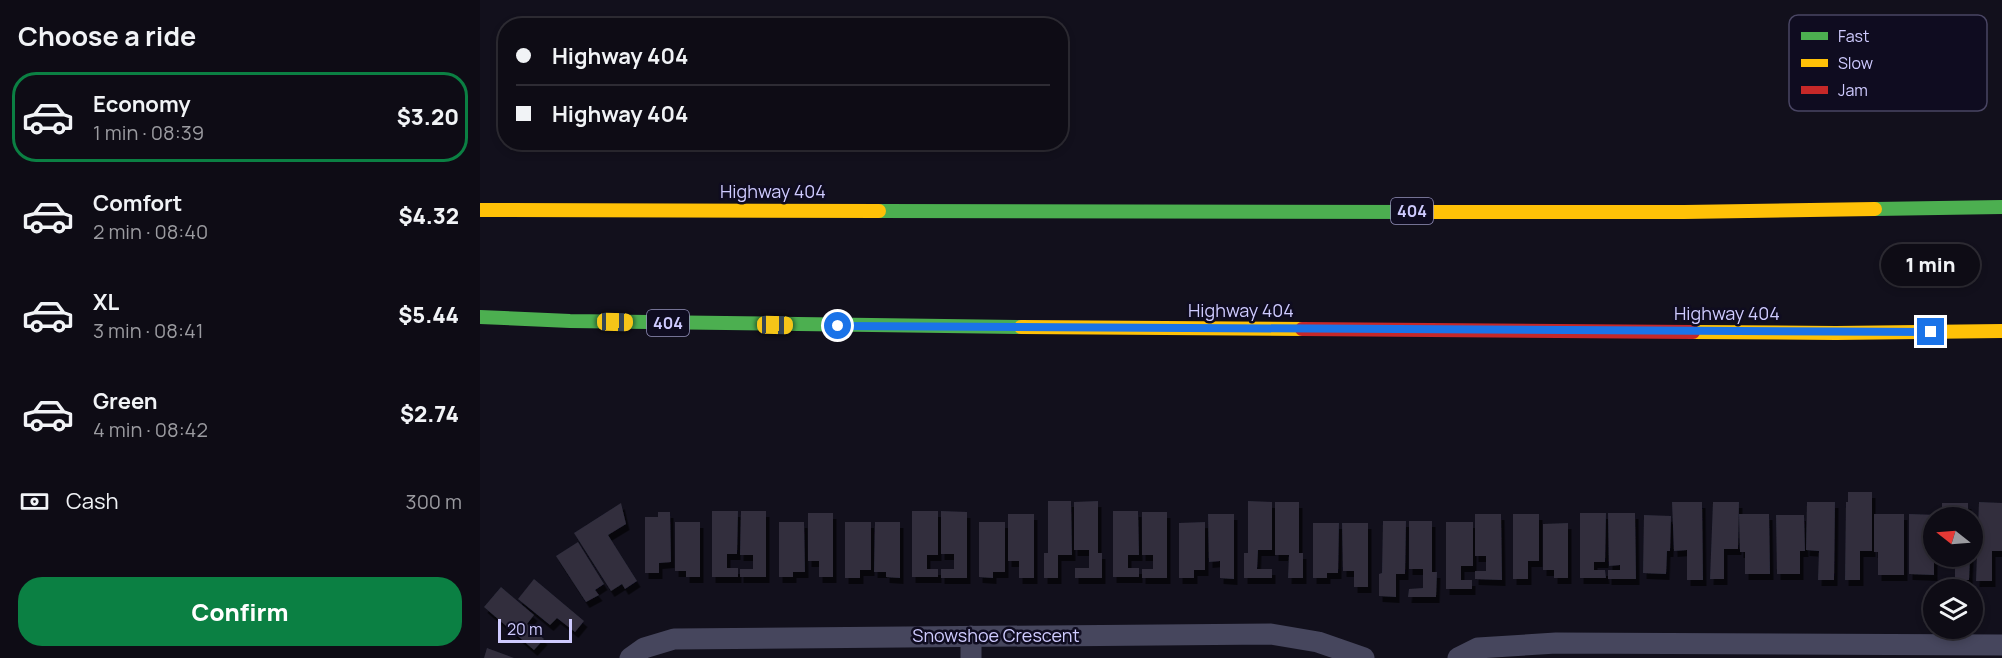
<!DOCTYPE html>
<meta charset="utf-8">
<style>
body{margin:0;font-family:Manrope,sans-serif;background:#1c1a22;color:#f1f3f6;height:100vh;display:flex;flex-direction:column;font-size:22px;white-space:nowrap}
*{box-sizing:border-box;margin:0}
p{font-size:20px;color:#9b9ba0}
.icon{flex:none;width:33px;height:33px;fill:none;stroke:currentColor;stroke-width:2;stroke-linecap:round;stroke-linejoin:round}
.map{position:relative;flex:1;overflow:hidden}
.details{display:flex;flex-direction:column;background:#0e0c15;width:480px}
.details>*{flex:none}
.top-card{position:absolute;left:18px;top:18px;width:570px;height:132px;border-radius:24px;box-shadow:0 3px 9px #0003,0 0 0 2px #2e2c34;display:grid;align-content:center;height:132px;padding:0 18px;background:#0e0c15}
.needle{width:39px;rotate:287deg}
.tools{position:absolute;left:1443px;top:507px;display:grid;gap:12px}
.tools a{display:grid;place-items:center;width:60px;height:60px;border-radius:50%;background:#0e0c15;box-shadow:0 3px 9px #0003,0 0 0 2px #2e2c34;font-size:30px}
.scale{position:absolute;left:18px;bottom:15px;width:74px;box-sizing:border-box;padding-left:6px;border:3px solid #cfcbff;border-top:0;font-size:16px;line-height:21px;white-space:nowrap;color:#cfcbff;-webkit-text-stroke:4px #0f0c20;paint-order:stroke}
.end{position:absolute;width:27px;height:27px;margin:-14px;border:8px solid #1a73e8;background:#fff;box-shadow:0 0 0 3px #fff}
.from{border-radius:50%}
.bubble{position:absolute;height:42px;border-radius:21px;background:#0e0c15;box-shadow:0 3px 9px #0003,0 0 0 2px #2e2c34;font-size:20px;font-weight:800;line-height:42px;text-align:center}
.car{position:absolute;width:18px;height:36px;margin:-18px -9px;border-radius:8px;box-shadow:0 0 4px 2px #0007;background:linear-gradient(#f5c518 24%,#345 0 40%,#f5c518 0 76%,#345 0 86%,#f5c518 0)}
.top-card b{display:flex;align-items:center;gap:21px;height:57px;font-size:22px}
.top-card b+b{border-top:2px solid #2e2c34}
.top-card i{width:15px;height:15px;background:#f1f3f6}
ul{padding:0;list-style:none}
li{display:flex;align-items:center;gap:18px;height:90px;margin:0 12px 9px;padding:0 6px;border:3px solid transparent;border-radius:24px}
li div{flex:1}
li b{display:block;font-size:22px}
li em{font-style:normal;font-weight:800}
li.current{border-color:#0b8043}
li>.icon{width:54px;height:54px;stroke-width:1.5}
h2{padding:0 18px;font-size:27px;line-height:72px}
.pay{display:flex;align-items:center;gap:15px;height:66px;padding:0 18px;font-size:22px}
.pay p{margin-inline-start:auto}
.action{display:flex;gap:12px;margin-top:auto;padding:12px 18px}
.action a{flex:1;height:69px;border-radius:24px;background:#0b8043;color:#fff;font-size:24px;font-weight:800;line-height:69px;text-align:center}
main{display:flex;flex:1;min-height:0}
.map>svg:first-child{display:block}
</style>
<main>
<section class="details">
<h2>Choose a ride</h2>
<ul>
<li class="current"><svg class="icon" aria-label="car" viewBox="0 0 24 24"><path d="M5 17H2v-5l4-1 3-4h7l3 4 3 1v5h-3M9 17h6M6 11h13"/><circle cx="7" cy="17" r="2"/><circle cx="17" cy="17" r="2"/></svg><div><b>Economy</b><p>1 min · 08:39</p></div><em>$3.20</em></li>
<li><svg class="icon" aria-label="car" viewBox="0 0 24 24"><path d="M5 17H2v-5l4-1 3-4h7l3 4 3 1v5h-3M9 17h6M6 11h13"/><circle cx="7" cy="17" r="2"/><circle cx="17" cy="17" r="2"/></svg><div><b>Comfort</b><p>2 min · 08:40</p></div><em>$4.32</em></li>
<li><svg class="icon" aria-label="car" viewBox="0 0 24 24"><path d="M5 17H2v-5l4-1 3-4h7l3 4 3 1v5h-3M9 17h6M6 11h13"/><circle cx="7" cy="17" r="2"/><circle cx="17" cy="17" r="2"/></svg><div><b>XL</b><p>3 min · 08:41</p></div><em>$5.44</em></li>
<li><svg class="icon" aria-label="car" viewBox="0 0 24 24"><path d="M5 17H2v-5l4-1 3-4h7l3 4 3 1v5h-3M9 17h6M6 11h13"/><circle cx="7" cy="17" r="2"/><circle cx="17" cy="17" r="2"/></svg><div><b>Green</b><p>4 min · 08:42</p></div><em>$2.74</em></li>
</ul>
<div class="pay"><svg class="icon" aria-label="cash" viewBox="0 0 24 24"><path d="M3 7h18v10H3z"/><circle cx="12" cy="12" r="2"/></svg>Cash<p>300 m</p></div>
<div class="action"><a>Confirm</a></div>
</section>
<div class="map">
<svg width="1522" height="658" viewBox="0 0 1522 658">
<defs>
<filter id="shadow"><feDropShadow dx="3.5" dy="6" stdDeviation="0" flood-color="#0009"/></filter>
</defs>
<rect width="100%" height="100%" fill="#12101c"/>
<g fill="#302e3e" filter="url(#shadow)">
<path d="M1368 492H1392V551H1380V580H1365L1366 502H1368Z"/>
<path d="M568 501H591L592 555H578V578H564V553H568Z"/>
<path d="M618 501V553H622V578H595V568H609V550H594V502Z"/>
<path d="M768 501 792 502V550H778L777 569H792V578H764V553H768Z"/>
<path d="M795 502H819V553H823V578H808L809 555H795Z"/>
<path d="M1192 502H1222L1223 580H1207V550L1194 551Z"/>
<path d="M1233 502H1259L1258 549H1244V579H1230Z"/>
<path d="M1327 502H1355L1354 580H1338L1339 551 1326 550Z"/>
<path d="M1499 502 1522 503V551H1512V581H1496Z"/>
<path d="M141 503 146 524 128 535 157 581 145 589 142 584 131 591 94 533Z"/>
<rect x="1462" y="503" width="26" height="15"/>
<path d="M232 511H258L257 554H247V568H258V577H232Z"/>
<path d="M261 511H286V577H260V569H273V555H260Z"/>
<path d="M432 511H458V555H447V569H458V577H432Z"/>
<path d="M461 511 487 512V578H461V569H474V554H461Z"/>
<path d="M633 511H658L659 555H648V568H659V577H633Z"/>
<path d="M178 512H190L191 562 179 563V573H165V517H178Z"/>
<path d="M662 512H687V578H662V569H673V555H662Z"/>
<path d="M328 513H353V577H339V561H328Z"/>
<path d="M1100 513H1126L1125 562H1114V570H1125L1126 578H1100Z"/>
<path d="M1128 513H1155L1156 579H1128V570H1140V565L1129 566Z"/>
<path d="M528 514H554V578H539V561H528Z"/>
<path d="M728 514H754V579L740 578V561L729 562Z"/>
<path d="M995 514H1021L1022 580 995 579V571H1006V556H995Z"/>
<path d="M1033 514H1059V561H1048V579H1033Z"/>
<path d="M1259 514H1289L1290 574H1265V552H1260Z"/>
<path d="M1394 514H1424V575H1398V552H1394Z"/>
<path d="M1429 514 1459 515V518H1454V575L1429 574Z"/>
<path d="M1164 515 1191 516 1190 551H1187L1186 574 1163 573Z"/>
<path d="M1296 515H1324L1325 551H1320V574H1297Z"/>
<path d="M903 521H926L925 574H916V597L899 596V574L902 573Z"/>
<path d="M929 521H952V572H957L956 597H928L929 589 943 588V569H929Z"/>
<path d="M195 522H220V577H206V571H195Z"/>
<path d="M299 522H324L325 572H313V577H299Z"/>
<path d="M365 522H391V570H380V578H365Z"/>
<path d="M395 522H420V578L406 577V572H394Z"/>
<path d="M499 522H525V572H513V578L499 577Z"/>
<path d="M725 522V570H714V578H699V523Z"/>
<path d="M966 522H993V566H981V580H992V589H966Z"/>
<path d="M833 523H859L858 573H847V578H833Z"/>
<path d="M862 523H888V587H874V571H863Z"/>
<path d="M1088 523V578H1074V570H1063V524Z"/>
<path d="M98 542 124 584 115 590 119 595 106 602 76 556Z"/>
<path d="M1475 556H1490L1489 580H1475Z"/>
<path d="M54 579 104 621 95 632 77 618 70 625 38 599Z"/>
<path d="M21 587 54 615 47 624 64 639 54 650 4 607Z"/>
<path d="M7 648 34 658H4Z"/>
</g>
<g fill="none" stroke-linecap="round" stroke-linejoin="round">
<g stroke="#46465d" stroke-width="21">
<path d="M491 636V658"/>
<path d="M150 658 164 648 194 639 791 634 838 642 884 658"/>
<path d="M978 658 998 648 1076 643 1522 645"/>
</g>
<g stroke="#4caf50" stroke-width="14">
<path d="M1395 209 1522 207"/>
<path d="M399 211 937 212"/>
<path d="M0 317 90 321 541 327"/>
</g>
<g stroke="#ffc107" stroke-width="14">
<path d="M0 210 399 211"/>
<path d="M937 212H1204L1395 209"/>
<path d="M541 327 822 329"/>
<path d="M1213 332 1356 333 1522 331"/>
</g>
<path stroke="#c62828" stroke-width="14" d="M822 329 1213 332"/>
</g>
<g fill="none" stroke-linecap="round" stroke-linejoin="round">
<path stroke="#1a73e8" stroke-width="8" d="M358 326 1451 332"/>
</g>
<g text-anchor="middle" stroke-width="5" stroke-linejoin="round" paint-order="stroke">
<g fill="#0f0c20" stroke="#9592bc" stroke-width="1.5">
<rect x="911" y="198" width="42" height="26" rx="4.5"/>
<rect x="167" y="310" width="42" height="26" rx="4.5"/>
</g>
<g font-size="16" font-weight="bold" fill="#cfcbff">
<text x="932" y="217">404</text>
<text x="188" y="329">404</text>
</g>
<g font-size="18" fill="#cfcbff" stroke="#0f0c20">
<text x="293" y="198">Highway 404</text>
<text x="761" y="317">Highway 404</text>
<text x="1247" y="320">Highway 404</text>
<text x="516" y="642">Snowshoe Crescent</text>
</g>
</g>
<rect x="1309" y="15" width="198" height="96" rx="9" fill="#0f0c20" stroke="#494563" stroke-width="1.5"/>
<rect x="1321" y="32" width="27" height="8" fill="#4caf50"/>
<rect x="1321" y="59" width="27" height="8" fill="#ffc107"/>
<rect x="1321" y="86" width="27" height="8" fill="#c62828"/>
<g font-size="16" fill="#cfcbff">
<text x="1358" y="42">Fast</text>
<text x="1358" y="69">Slow</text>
<text x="1358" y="96">Jam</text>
</g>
</svg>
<div class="tools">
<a><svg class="needle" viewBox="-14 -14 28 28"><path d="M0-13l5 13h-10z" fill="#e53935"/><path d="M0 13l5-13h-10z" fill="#9b9ba0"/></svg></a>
<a><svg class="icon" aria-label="layers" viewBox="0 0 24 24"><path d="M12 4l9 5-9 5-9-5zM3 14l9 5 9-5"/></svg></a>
</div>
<div class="scale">20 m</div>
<i class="end from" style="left:358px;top:326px"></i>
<i class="end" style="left:1451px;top:332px"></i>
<div class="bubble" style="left:1401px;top:244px;width:99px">1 min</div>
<i class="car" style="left:135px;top:322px;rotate:91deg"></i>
<i class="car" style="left:295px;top:325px;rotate:91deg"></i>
<div class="top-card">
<b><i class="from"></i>Highway 404</b>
<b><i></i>Highway 404</b>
</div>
</div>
</main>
